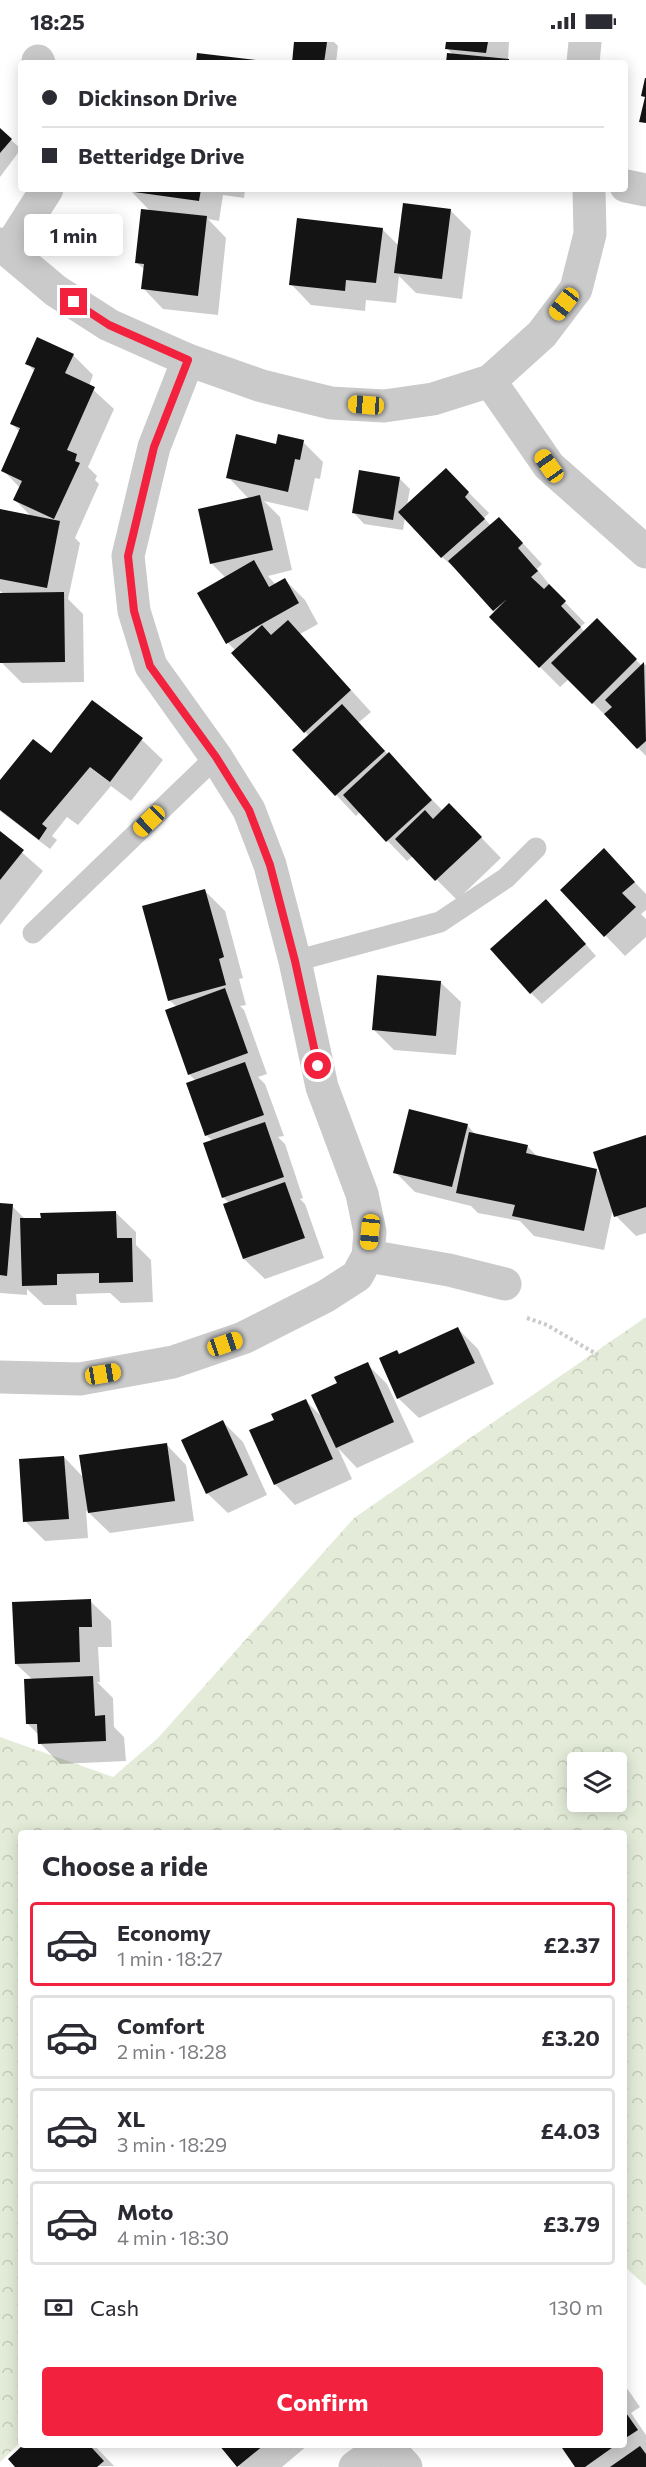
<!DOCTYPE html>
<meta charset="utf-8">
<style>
body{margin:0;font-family:Commissioner,sans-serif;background:#f7f7f7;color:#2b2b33;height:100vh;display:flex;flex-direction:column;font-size:22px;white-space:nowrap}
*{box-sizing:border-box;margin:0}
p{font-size:20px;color:#7c7c81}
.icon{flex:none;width:33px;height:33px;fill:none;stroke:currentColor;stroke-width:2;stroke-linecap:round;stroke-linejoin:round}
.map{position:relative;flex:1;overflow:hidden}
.side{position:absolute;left:18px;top:1788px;width:609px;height:618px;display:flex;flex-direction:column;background:#fff;border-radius:6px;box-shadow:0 3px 15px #0003}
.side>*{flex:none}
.top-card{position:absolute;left:18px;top:18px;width:610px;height:132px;border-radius:6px;box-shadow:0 3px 15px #0003;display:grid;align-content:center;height:132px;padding:0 24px;background:#fff}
.controls{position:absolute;left:567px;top:1710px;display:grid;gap:12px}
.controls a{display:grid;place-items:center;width:60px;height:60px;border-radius:6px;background:#fff;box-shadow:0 3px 15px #0003;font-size:30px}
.end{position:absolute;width:27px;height:27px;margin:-14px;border:8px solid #f2213e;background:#fff;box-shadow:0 0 0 3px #fff}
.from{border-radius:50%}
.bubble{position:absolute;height:42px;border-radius:6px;background:#fff;box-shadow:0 3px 15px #0003;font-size:20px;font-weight:700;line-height:42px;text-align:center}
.car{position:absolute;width:18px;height:36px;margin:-18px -9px;border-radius:8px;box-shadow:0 0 4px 2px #0007;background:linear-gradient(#f5c518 24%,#345 0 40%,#f5c518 0 76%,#345 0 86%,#f5c518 0)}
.top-card b{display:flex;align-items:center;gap:21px;height:57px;font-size:22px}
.top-card b+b{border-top:2px solid #e1e1e2}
.top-card i{width:15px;height:15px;background:#2b2b33}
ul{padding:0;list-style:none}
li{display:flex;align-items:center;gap:18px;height:84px;margin:0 12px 9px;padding:0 12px;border:3px solid #e1e1e2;border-radius:6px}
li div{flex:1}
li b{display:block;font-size:22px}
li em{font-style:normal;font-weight:700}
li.active{border-color:#f2213e}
li>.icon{width:54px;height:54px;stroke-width:1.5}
h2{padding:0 24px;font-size:27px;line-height:72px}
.pay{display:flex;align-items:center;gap:15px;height:66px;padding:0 24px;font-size:22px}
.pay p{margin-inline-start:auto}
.action{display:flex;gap:12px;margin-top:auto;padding:12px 24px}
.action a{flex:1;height:69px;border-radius:6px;background:#f2213e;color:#fff;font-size:24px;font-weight:700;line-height:69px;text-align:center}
.status{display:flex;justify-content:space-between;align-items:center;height:42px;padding:0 30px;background:#fff;direction:ltr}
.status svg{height:16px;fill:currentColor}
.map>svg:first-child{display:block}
</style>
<div class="status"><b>18:25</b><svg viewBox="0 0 49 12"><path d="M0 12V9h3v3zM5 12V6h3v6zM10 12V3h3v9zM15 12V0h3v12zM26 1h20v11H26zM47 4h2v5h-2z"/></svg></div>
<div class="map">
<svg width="646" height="2425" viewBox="0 0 646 2425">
<defs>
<pattern id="park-crowns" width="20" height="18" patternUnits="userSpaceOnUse" patternTransform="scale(1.5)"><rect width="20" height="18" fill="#e4ecd9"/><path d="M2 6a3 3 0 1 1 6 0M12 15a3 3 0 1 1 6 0" fill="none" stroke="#c4cbbb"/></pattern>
</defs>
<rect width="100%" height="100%" fill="#fff"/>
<path fill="url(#park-crowns)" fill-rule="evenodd" d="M646 1275V2244L624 2224V1791H21V2400L0 2420V1695L113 1735 158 1696 354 1476ZM578 1720H616V1760H578Z"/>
<g fill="#0003">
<path d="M296 0H334L338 4 336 21H293Z"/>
<path d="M448 0H509L508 17 511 21H447L454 14 447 6Z"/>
<path d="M0 88 21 107 0 135Z"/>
<path d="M129 147H245L244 156 223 153 219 179 208 177 226 196 218 273 163 267 143 246 145 228 137 221 150 169Z"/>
<path d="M450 168 471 189 462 257 416 251 399 234 396 261 366 258 365 269 311 263 291 242 382 187 399 204Z"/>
<path d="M73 313 93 333 89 344 114 367 88 425 97 434 95 438 99 442 75 496 80 501 68 557 83 572 84 640 22 641 2 621 4 552 0 549V469L32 475 15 458 20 446 3 428 20 390 12 382 35 330 27 321Z"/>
<path d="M303 400 323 420 320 437 315 436 308 469 264 459 280 475 292 528 268 534 276 543 285 538 305 558 318 582 300 592 371 670 358 681 443 769 469 783 501 816 457 858 413 814 407 819 360 770 356 774 294 708 309 694 233 611 236 609 228 601 199 551 226 536 212 522 249 457 228 435 278 403Z"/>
<path d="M399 436 410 447 407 463 466 448 489 471 484 476 491 484 519 497 542 522 537 527 556 551 585 581 580 585 585 590 597 579 642 624 644 622 646 623V714L569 637 560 645 540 625 464 534 442 515 405 475 403 488 364 482 354 471Z"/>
<path d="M92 660 142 698 163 718 131 759 111 744 78 783 67 775 52 794 57 798 50 807 0 769V741L51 713Z"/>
<path d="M0 791 43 829 0 883Z"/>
<path d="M624 829 646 852V868L641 872 646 877V895L625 914 562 848Z"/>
<path d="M204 848 225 869 243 936 239 937 246 963 240 964 244 968 267 1032 258 1035 265 1042 284 1094 278 1095 285 1102 303 1156 300 1157 305 1162 324 1216 265 1237 244 1217 229 1161 223 1155 213 1099 206 1093 196 1039 189 1032 177 965 169 958Z"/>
<path d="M557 869 596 914 542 962 531 951Z"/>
<path d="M440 940 461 960 456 1013 394 1008 374 988Z"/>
<path d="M467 1083 476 1093 527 1104 539 1116 597 1128 603 1135 646 1094V1191L636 1194 616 1174 613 1166 604 1208 534 1194 520 1179 478 1171 471 1164 415 1150 395 1130Z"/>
<path d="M0 1163 12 1164 25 1177 115 1170 136 1190V1203L151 1218 153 1260 121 1261 110 1251 76 1252 77 1263H44L27 1247V1253L0 1251Z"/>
<path d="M457 1286 478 1307 494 1342 419 1376 398 1356 400 1313Z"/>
<path d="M367 1322 387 1342 414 1400 357 1426 338 1406 352 1437 295 1463 275 1442 276 1378 305 1358 324 1377Z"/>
<path d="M223 1380 243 1400 267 1453 228 1471 207 1451Z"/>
<path d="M166 1402 186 1423 194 1479 110 1491 86 1468 88 1496 45 1499 25 1479 64 1415 84 1436Z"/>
<path d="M90 1559 111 1579 112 1605H98L100 1640H97L113 1656 114 1685 124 1695 126 1719 60 1722 40 1701 39 1693 27 1681 33 1638 16 1622Z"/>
<path d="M624 2342 640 2365 631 2371 646 2393V2425H577L562 2403H624Z"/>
<path d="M25 2403H94L114 2424 17 2425Z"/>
<path d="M221 2403H308L282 2425H240Z"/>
</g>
<g fill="#141414">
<path d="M294 0H327L324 21H292Z"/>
<path d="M446 0H488L486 11 445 7Z"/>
<path d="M197 11 273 20V21H196Z"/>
<path d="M447 11 509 17V21H446Z"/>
<path d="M645 36H646V81L639 80 645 55 641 54Z"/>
<path d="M0 86 12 97 0 111Z"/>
<path d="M128 147H201L199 159 127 149Z"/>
<path d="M403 161 451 167 442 237 394 231Z"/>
<path d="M141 167 207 174 198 254 141 247 144 222 135 221Z"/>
<path d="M297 176 383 186 376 241 346 238 345 249 289 243Z"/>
<path d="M37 295 74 312 65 331 95 345 67 408 77 412 75 419 80 421 54 477 13 458 22 439 1 429 20 386 10 382 35 326 25 322Z"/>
<path d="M236 392 276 402 278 392 304 398 300 418 295 417 288 450 226 436Z"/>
<path d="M446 426 469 450 465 455 485 477 441 516 398 470Z"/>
<path d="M359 428 400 435 393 478 352 471Z"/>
<path d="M260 453 273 508 210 522 198 467Z"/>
<path d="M0 467 60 479 47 546 0 537Z"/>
<path d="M499 475 523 501 518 506 538 529 531 535 544 547 549 542 566 559 561 564 581 585 539 626 489 575 507 557 493 569 448 519Z"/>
<path d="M254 518 269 545 285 536 299 561 226 602 197 551Z"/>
<path d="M64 550 65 620 0 621V551Z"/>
<path d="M597 576 637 617 592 662 551 621Z"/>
<path d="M288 578 351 648 304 691 231 611 262 583 271 593Z"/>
<path d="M644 620 646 699 637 707 604 672 612 665 605 658Z"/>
<path d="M92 658 143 696 110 740 90 725 42 782 47 786 39 798 0 768V738L33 697 51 711Z"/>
<path d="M342 662 385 709 335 754 292 708Z"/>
<path d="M389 710 432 758 386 800 343 753Z"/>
<path d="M449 761 482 795 435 839 395 797 425 768 433 777Z"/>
<path d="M0 789 24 808 0 838Z"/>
<path d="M604 806 635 840 622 851 636 865 604 895 560 848Z"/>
<path d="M205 847 224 915 219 917 226 943 168 959 142 864Z"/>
<path d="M546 857 586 902 530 952 490 907Z"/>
<path d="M377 933 441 939 436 994 372 988Z"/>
<path d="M225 946 248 1011 188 1033 165 968Z"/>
<path d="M245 1020 264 1073 205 1094 186 1041Z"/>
<path d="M409 1067 468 1082 452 1145 393 1131Z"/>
<path d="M265 1080 284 1135 222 1156 203 1101Z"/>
<path d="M469 1090 528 1103 526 1111 597 1127 584 1189 512 1174 515 1163 456 1151Z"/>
<path d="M646 1093V1165L614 1175 593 1110Z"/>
<path d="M285 1140 305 1196 243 1217 223 1162Z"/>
<path d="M0 1161 13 1162 7 1234 0 1233Z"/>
<path d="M116 1169 117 1196H132L133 1240 99 1241V1231L57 1232V1243L22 1244 20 1176H41L40 1171Z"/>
<path d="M458 1285 475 1321 397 1357 379 1316 397 1308 399 1312Z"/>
<path d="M368 1320 394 1380 336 1406 311 1353 337 1341 334 1335Z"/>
<path d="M306 1357 333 1417 274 1443 249 1388 274 1378 271 1372Z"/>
<path d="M223 1378 248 1433 206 1452 181 1398Z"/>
<path d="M167 1401 175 1459 88 1471 79 1413Z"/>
<path d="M64 1414 69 1477 23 1480 19 1417Z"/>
<path d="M91 1557 92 1585H79L80 1620 15 1622 12 1560Z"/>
<path d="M93 1634 95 1674 105 1673 106 1699 38 1702 37 1682H26L24 1637Z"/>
<path d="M624 2368 638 2388 624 2397Z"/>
<path d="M23 2403H95L92 2406 104 2419 97 2425H15L8 2417Z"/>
<path d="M219 2403H264L237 2425Z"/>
<path d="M560 2403H616L585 2425H575Z"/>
<path d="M640 2404 646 2412V2425H610Z"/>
</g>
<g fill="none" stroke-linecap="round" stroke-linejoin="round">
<path stroke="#cacaca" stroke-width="4" stroke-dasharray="3 3" stroke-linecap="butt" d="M527 1276 547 1283 598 1313"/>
<g stroke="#cacaca" stroke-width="21">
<path d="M33 891 216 715"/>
<path d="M295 919 440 880 506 836 536 806"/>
</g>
<g stroke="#cacaca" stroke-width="33">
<path d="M38 19 39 21"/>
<path d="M583 21 585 0"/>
<path d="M626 144 646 148"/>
<path d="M0 202 56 249 109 283 188 318 262 344 331 361 384 364 433 357 490 339 542 292 576 247 590 192 589 147"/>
<path d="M8 208 47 147"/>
<path d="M490 339 549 424 646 510"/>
<path d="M368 1214 449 1228 505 1242"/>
<path d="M0 1335 80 1337 173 1320 243 1296 326 1254 357 1234 368 1214 370 1190 362 1152 322 1045 295 919 270 823 249 768 216 715 151 624 134 569 128 514 154 405 188 318"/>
<path d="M386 2403 406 2425"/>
<path d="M355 2425 385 2403"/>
</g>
</g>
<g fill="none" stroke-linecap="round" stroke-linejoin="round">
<path stroke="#f2213e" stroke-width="8" d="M74 260 109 283 188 318 154 405 128 514 134 569 150 624 216 715 249 768 270 823 295 919 318 1024"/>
</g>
</svg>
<div class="controls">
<a><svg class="icon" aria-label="layers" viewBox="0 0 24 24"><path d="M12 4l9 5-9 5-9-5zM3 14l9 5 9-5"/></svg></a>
</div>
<i class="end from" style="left:318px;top:1024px"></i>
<i class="end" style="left:74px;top:260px"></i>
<div class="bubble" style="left:24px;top:172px;width:99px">1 min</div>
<i class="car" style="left:564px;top:262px;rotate:218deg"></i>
<i class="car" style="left:366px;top:363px;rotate:274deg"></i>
<i class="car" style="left:549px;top:424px;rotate:325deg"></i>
<i class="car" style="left:149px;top:779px;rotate:226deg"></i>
<i class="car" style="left:370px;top:1190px;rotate:186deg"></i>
<i class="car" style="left:225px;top:1302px;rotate:71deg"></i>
<i class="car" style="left:103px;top:1332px;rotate:80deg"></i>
<div class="top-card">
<b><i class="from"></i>Dickinson Drive</b>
<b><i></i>Betteridge Drive</b>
</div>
<section class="side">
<h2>Choose a ride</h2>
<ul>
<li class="active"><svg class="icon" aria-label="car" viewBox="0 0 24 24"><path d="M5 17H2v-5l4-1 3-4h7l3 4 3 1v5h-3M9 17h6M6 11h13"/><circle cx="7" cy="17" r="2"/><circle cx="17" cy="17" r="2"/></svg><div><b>Economy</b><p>1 min · 18:27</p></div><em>£2.37</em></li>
<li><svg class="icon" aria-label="car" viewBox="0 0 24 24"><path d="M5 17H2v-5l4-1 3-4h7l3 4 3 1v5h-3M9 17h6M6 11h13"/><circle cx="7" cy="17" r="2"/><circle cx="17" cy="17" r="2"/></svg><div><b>Comfort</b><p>2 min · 18:28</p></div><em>£3.20</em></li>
<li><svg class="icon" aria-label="car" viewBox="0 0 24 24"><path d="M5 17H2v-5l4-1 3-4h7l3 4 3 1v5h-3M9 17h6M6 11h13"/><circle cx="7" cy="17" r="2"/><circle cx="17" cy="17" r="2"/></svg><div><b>XL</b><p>3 min · 18:29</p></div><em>£4.03</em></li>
<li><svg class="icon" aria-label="car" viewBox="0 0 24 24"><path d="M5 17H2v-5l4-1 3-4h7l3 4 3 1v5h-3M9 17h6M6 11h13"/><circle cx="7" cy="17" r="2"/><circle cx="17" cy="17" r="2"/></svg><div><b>Moto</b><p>4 min · 18:30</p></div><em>£3.79</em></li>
</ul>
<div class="pay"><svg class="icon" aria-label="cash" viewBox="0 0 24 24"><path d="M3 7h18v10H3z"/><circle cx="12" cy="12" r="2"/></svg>Cash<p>130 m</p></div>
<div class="action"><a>Confirm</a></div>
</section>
</div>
